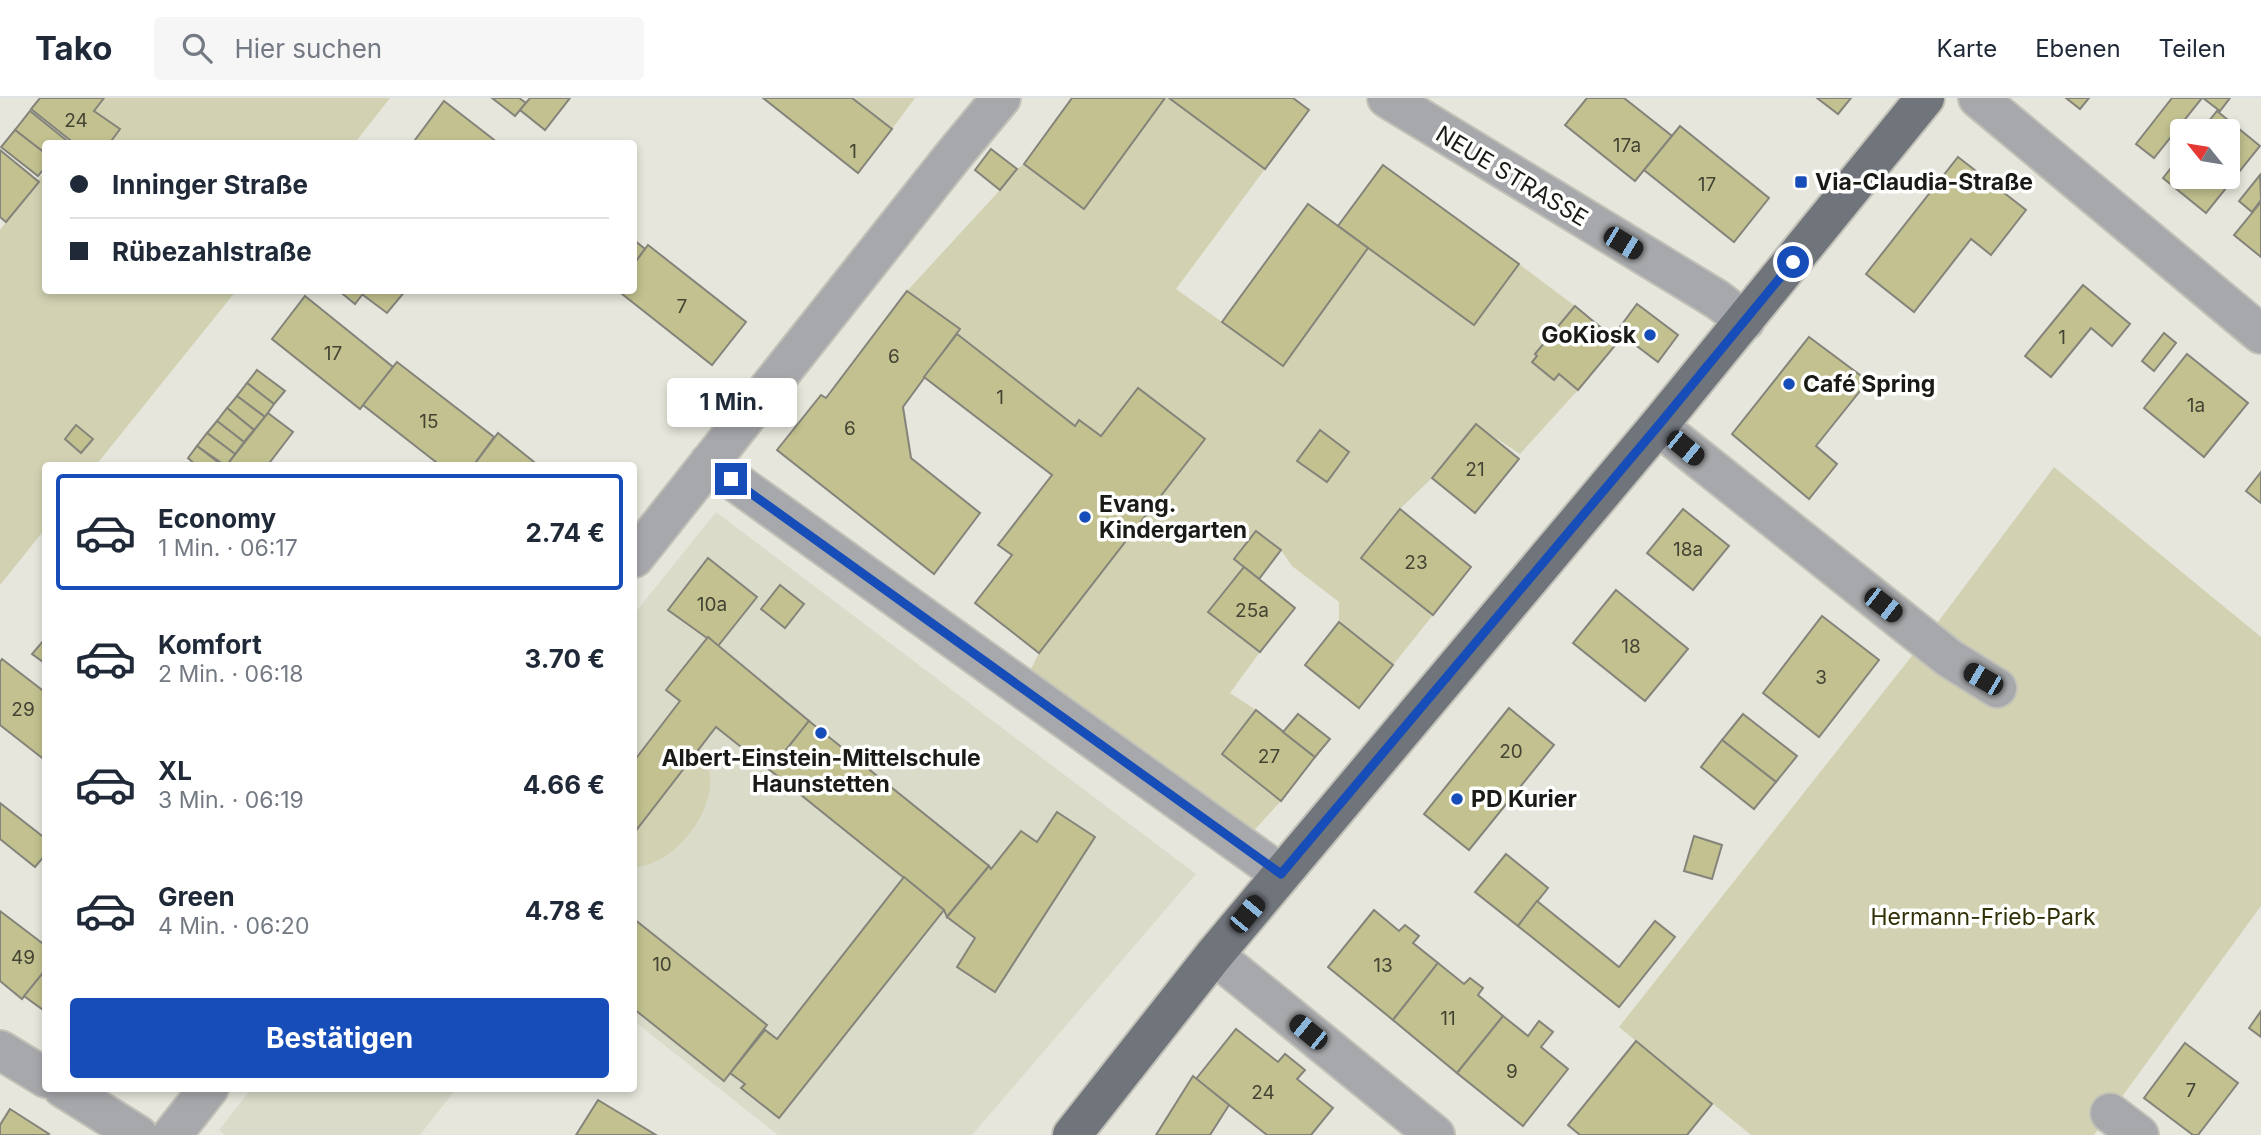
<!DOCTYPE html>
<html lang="de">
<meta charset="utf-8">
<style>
body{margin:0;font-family:Inter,sans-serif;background:#f6f6f7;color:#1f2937;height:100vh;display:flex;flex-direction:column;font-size:26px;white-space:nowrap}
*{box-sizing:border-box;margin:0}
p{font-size:23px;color:#747a83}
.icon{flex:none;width:38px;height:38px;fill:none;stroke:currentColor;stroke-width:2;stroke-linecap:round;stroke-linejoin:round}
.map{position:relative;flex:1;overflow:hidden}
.sheet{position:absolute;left:42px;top:364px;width:595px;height:630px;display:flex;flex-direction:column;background:#fff;border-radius:7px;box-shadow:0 4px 10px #0003}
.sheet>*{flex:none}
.hud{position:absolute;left:42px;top:42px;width:595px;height:154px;border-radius:7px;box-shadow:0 4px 10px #0003;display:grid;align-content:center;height:154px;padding:0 28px;background:#fff}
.needle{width:46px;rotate:300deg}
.controls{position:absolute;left:2170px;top:21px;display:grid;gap:14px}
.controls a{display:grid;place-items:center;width:70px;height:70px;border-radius:7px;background:#fff;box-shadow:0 4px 10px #0003;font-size:35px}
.end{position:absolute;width:32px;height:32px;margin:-16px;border:9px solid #174db9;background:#fff;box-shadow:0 0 0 4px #fff}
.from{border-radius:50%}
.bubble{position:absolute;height:49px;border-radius:7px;background:#fff;box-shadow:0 4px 10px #0003;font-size:23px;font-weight:700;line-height:49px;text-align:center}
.car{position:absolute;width:21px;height:42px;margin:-21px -10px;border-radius:9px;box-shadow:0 0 5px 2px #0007;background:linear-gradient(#222 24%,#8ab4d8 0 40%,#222 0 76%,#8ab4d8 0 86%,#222 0)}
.hud b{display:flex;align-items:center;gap:24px;height:66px;font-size:26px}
.hud b+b{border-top:2px solid #e0e1e3}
.hud i{width:18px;height:18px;background:#1f2937}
ul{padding:12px 0 0;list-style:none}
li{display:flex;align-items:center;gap:21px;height:116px;margin:0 14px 10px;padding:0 14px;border:4px solid transparent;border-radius:7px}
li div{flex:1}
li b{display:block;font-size:26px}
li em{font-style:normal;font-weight:700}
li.current{border-color:#174db9}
li>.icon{width:63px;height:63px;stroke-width:1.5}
.primary-button{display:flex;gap:14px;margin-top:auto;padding:14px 28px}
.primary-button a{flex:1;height:80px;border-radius:7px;background:#174db9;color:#fff;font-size:28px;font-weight:700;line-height:80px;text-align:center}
header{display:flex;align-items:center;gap:42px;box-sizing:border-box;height:98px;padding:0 35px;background:#fff;border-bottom:2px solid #e0e1e3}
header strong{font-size:33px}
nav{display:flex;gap:38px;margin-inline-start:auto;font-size:24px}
.search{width:490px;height:63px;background:#f6f6f7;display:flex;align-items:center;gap:18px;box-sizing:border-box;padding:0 24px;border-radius:7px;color:#747a83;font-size:26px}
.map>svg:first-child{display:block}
</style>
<header>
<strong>Tako</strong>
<div class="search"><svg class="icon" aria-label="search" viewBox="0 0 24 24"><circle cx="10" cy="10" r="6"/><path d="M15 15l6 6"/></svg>Hier suchen</div>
<nav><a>Karte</a><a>Ebenen</a><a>Teilen</a></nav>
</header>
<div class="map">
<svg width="2261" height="1037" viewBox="0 0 2261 1037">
<rect width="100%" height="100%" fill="#e6e6dc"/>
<g fill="#dbdbca">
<path d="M716 414 1196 776 972 1037H778L634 923V516Z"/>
<path d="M252 990H456V991L420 1037H225L219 1032Z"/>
</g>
<g fill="#d2d2b3">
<path d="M104 0H390L354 46 109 45 119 31 94 13Z"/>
<path d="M852 0H915L892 31Z"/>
<path d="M1165 0H1169L1265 71 1176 191 1282 267 1368 150 1519 166 1575 208 1538 258 1578 292 1520 356 1476 327 1432 380 1400 411 1361 459 1433 517 1393 567 1339 524V504L1292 468 1281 452 1256 433 1234 460 1244 469 1209 514 1260 554 1230 595 1256 612 1222 656 1281 703 1250 737 1030 573 1039 555 1204 340 1139 290 1101 338 1080 322 1075 328 957 236 960 231 907 193 1000 92 1017 71 1024 66 1084 110Z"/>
<path d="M45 73 46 192 236 193 96 367 46 368 45 431 0 487V132Z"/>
<path d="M2054 369 2261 539V808L2094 1037H1751L1619 929 1926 540Z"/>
<path d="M697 655C703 661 710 668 710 677 714 716 673 768 634 769V735Z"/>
</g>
<g fill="#c2c18f" stroke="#84847b" stroke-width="2">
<path d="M40 0H104L94 13 120 31 109 46H75L31 11Z"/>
<path d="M492 0H519L526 5 515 18Z"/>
<path d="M530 0H570L545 32 520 12Z"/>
<path d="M763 0H852L892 31 858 75Z"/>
<path d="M1072 0H1165L1084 111 1024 66Z"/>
<path d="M1169 0H1293L1309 12 1265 71Z"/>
<path d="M1587 0H1624L1672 38 1635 83 1565 27Z"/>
<path d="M1817 0H1851L1838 16Z"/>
<path d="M2066 0H2089L2080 11Z"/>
<path d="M2172 0H2202L2154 60 2136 46Z"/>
<path d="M2203 0H2230L2220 13Z"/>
<path d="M444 3 493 41 499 46H412Z"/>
<path d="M30 13 66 42 63 46H46V56L15 32Z"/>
<path d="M2217 13 2260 48 2206 115 2163 80 2182 56V79H2228V33H2201Z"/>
<path d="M1680 28 1769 100 1734 144 1644 72Z"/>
<path d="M15 32 46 56V68L38 78 1 49Z"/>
<path d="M991 51 1017 71 1000 92 975 72Z"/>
<path d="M0 52 39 84 6 124 0 119Z"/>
<path d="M1958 59 2026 112 1991 157 1971 141 1914 214 1866 176Z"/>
<path d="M1383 67 1519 166 1474 227 1338 128Z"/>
<path d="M2260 77 2261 102 2252 114 2239 103Z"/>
<path d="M2261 104V159L2234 137Z"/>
<path d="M1308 106 1368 150 1283 268 1222 224Z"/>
<path d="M634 142 645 151 634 166Z"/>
<path d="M648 147 746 224 712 267 617 192H634V166Z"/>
<path d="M2083 187 2130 226 2112 248 2091 230 2051 279 2025 258Z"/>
<path d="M338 192H365V193L355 206Z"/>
<path d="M406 192 387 215 363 197 366 192Z"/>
<path d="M907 193 960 231 903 309 911 360 980 415 934 476 777 352 821 297 826 300Z"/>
<path d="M305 198 393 269 360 311 272 241Z"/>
<path d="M1637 206 1678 237 1658 264 1617 233Z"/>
<path d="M1575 208 1618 244 1578 292 1559 276 1554 282 1532 264 1537 258 1535 256Z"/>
<path d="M2164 235 2176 245 2154 273 2142 263Z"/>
<path d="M957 236 1075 328 1079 322 1101 338 1138 290 1205 341 1039 555 975 505 1012 457 998 447 1052 377 924 279Z"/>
<path d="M1809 239 1868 283 1816 348 1837 366 1809 401 1732 336Z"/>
<path d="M2187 256 2248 305 2204 359 2144 310Z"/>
<path d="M397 264 494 339 473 368H441L363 307Z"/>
<path d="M257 272 285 293 274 306 247 285Z"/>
<path d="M247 285 274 306 265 319 237 298Z"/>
<path d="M237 298 265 319 254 332 227 310Z"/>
<path d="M227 310 254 332 244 344 217 323Z"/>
<path d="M268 315 293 334 267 368H226Z"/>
<path d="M217 323 244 344 235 356 207 335Z"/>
<path d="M1476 326 1519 361 1475 415 1432 380Z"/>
<path d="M76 327 93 341 81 355 65 341Z"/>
<path d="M1320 332 1349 354 1327 384 1297 363Z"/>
<path d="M207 335 235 356 226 368 197 348Z"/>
<path d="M498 335 539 368H473Z"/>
<path d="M197 348 223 368H197L188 360Z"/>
<path d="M2261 374V405L2246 393Z"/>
<path d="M1400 411 1471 469 1433 517 1361 460Z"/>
<path d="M1683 411 1729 448 1693 492 1647 455Z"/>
<path d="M1256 433 1281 452 1259 481 1234 461Z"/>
<path d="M708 460 757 499 718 548 668 512Z"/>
<path d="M1244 469 1295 510 1260 554 1208 514Z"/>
<path d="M780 487 804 506 785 530 761 511Z"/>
<path d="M1616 492 1688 551 1645 603 1573 545Z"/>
<path d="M1822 518 1879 562 1819 639 1763 595Z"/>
<path d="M1339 524 1393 567 1359 610 1305 567Z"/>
<path d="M708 539 809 623 770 672 716 629 634 735V663L680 603 666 592Z"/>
<path d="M43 543 46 545V566L32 556Z"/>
<path d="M2 561 46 595V663L0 627V564Z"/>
<path d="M1509 610 1554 647 1469 752 1424 716Z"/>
<path d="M1256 612 1315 659 1281 703 1222 656Z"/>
<path d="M1298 616 1330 641 1315 659 1283 634Z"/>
<path d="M1743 616 1797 658 1776 684 1722 642Z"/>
<path d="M809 623 989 768 947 819 944 812 770 672Z"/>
<path d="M1722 642 1776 684 1754 711 1701 669Z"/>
<path d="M0 705 46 741V756L35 769 0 741Z"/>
<path d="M1057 714 1095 739 995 894 957 869 975 840 947 819 989 768 991 771 1021 733 1037 744Z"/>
<path d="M1694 738 1722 747 1712 781 1684 773Z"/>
<path d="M1506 756 1548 790 1518 828 1475 794Z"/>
<path d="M904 779 944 812 779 1020 741 990 745 986 730 975 765 932 777 941Z"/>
<path d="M1537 803 1619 869 1655 823 1675 839 1619 909 1518 828Z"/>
<path d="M1374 812 1399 833 1405 827 1419 838 1413 845 1438 865 1393 922 1328 869Z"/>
<path d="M0 813 46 848V871L22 901 0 883Z"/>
<path d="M634 821 767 927 724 983 634 911Z"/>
<path d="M1438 865 1464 886 1470 880 1483 890 1478 897 1503 918 1457 975 1393 922Z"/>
<path d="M46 871V914L24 898Z"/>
<path d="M2261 913V939L2249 930Z"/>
<path d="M1503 918 1528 938 1539 923 1553 934 1541 949 1568 971 1523 1028 1457 975Z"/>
<path d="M1236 931 1278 964 1285 956 1305 972 1297 981 1333 1010 1311 1037H1267L1196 981Z"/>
<path d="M1636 943 1712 1006 1687 1037H1580L1568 1027Z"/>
<path d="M2185 945 2238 985 2198 1037H2193L2144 1000Z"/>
<path d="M1193 978 1229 1007 1210 1037H1156Z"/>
<path d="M598 1002 656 1037H576Z"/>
<path d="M10 1011 49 1036 48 1037H0V1027Z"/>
</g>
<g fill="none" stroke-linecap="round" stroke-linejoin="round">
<g stroke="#c1c1b8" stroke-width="42">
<g id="minor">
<path d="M1387 0 1718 202 1745 223"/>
<path d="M1978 0 2261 236"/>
<path d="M1658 328 1949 560 1997 590"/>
<path d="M709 365 1281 776"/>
<path d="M634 460 953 58 1001 0"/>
<path d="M1214 857 1435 1037"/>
<path d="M0 952 46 980"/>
<path d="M63 990 138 1037"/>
<path d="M2110 1015 2139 1037"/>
<path d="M172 1037 209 990"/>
</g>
</g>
<g stroke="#c1c1b8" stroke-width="42">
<path id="major" d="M1072 1037 1214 857 1658 328 1925 0"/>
</g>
<use href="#minor" stroke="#a6a8ab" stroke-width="38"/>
<use href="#major" stroke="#70747b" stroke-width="38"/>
</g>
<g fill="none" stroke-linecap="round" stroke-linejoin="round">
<path stroke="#174db9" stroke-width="9" d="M731 381 1281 776 1658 328 1793 164"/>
</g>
<g fill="#174db9" stroke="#fffffe" stroke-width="2.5">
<rect x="1794" y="77" width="14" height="14" rx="3.5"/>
<circle cx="1650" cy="237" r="7"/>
<circle cx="1789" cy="286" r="7"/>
<circle cx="1085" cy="419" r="7"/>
<circle cx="821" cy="635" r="7"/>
<circle cx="1457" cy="701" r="7"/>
</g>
<g text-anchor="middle" stroke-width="7" stroke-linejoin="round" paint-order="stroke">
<g font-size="19" fill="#444434">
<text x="76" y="29">24</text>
<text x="1627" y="54">17a</text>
<text x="853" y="60">1</text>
<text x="1707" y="93">17</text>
<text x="682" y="215">7</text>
<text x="2062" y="246">1</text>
<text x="333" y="262">17</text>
<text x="894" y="265">6</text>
<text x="1000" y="306">1</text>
<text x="2196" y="314">1a</text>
<text x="429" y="330">15</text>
<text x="850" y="337">6</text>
<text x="1475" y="378">21</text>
<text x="1688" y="458">18a</text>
<text x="1416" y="471">23</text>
<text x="712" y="513">10a</text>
<text x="1252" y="519">25a</text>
<text x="1631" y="555">18</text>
<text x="1821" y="586">3</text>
<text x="23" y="618">29</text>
<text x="1511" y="660">20</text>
<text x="1269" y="665">27</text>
<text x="23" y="866">49</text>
<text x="662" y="873">10</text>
<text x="1383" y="874">13</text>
<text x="1448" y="927">11</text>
<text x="1512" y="980">9</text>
<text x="2191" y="999">7</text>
<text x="1263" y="1001">24</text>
</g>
<g font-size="23" fill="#1a1a16" stroke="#fffffe">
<text transform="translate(1512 78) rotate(31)" y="8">NEUE STRASSE</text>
</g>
<g font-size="23" font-weight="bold" fill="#1a1a16" stroke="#fffffe" text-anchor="start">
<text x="1815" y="92">Via-Claudia-Straße</text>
<text x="1636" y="245" text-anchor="end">GoKiosk</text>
<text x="1803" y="294">Café Spring</text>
<text x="1099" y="414">Evang.<tspan x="1099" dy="26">Kindergarten</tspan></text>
<text x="821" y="668" text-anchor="middle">Albert-Einstein-Mittelschule<tspan x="821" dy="26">Haunstetten</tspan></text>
<text x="1471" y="709">PD Kurier</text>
</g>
<g font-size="23" fill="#323007" stroke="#fffffe">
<text x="1983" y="827">Hermann-Frieb-Park</text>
</g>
</g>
</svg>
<div class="controls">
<a><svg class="needle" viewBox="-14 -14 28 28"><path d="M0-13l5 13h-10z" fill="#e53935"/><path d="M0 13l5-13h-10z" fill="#747a83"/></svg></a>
</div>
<i class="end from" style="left:1793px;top:164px"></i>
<i class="end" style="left:731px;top:381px"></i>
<div class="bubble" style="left:667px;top:280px;width:130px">1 Min.</div>
<i class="car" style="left:1623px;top:145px;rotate:121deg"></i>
<i class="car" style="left:1685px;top:350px;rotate:129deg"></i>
<i class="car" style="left:1883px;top:507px;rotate:128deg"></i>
<i class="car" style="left:1983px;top:581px;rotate:300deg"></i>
<i class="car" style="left:1247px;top:816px;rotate:40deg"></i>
<i class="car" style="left:1308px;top:934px;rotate:309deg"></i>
<div class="hud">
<b><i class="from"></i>Inninger Straße</b>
<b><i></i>Rübezahlstraße</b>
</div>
<section class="sheet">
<ul>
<li class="current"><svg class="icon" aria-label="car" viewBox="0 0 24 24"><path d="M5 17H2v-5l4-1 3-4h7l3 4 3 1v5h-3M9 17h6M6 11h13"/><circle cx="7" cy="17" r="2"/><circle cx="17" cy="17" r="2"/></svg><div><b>Economy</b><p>1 Min. · 06:17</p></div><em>2.74 €</em></li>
<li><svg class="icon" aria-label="car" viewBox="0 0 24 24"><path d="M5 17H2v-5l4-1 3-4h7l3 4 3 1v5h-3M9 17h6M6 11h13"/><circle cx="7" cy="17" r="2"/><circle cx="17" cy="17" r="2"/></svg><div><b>Komfort</b><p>2 Min. · 06:18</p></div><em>3.70 €</em></li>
<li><svg class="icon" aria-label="car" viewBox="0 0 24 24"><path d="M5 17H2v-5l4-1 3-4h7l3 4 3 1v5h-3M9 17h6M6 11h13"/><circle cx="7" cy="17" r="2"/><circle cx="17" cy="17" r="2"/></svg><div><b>XL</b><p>3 Min. · 06:19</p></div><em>4.66 €</em></li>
<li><svg class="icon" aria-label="car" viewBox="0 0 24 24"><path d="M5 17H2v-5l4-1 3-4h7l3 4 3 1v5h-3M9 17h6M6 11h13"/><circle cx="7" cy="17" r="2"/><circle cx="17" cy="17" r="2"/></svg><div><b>Green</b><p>4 Min. · 06:20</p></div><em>4.78 €</em></li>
</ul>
<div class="primary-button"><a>Bestätigen</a></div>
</section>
</div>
